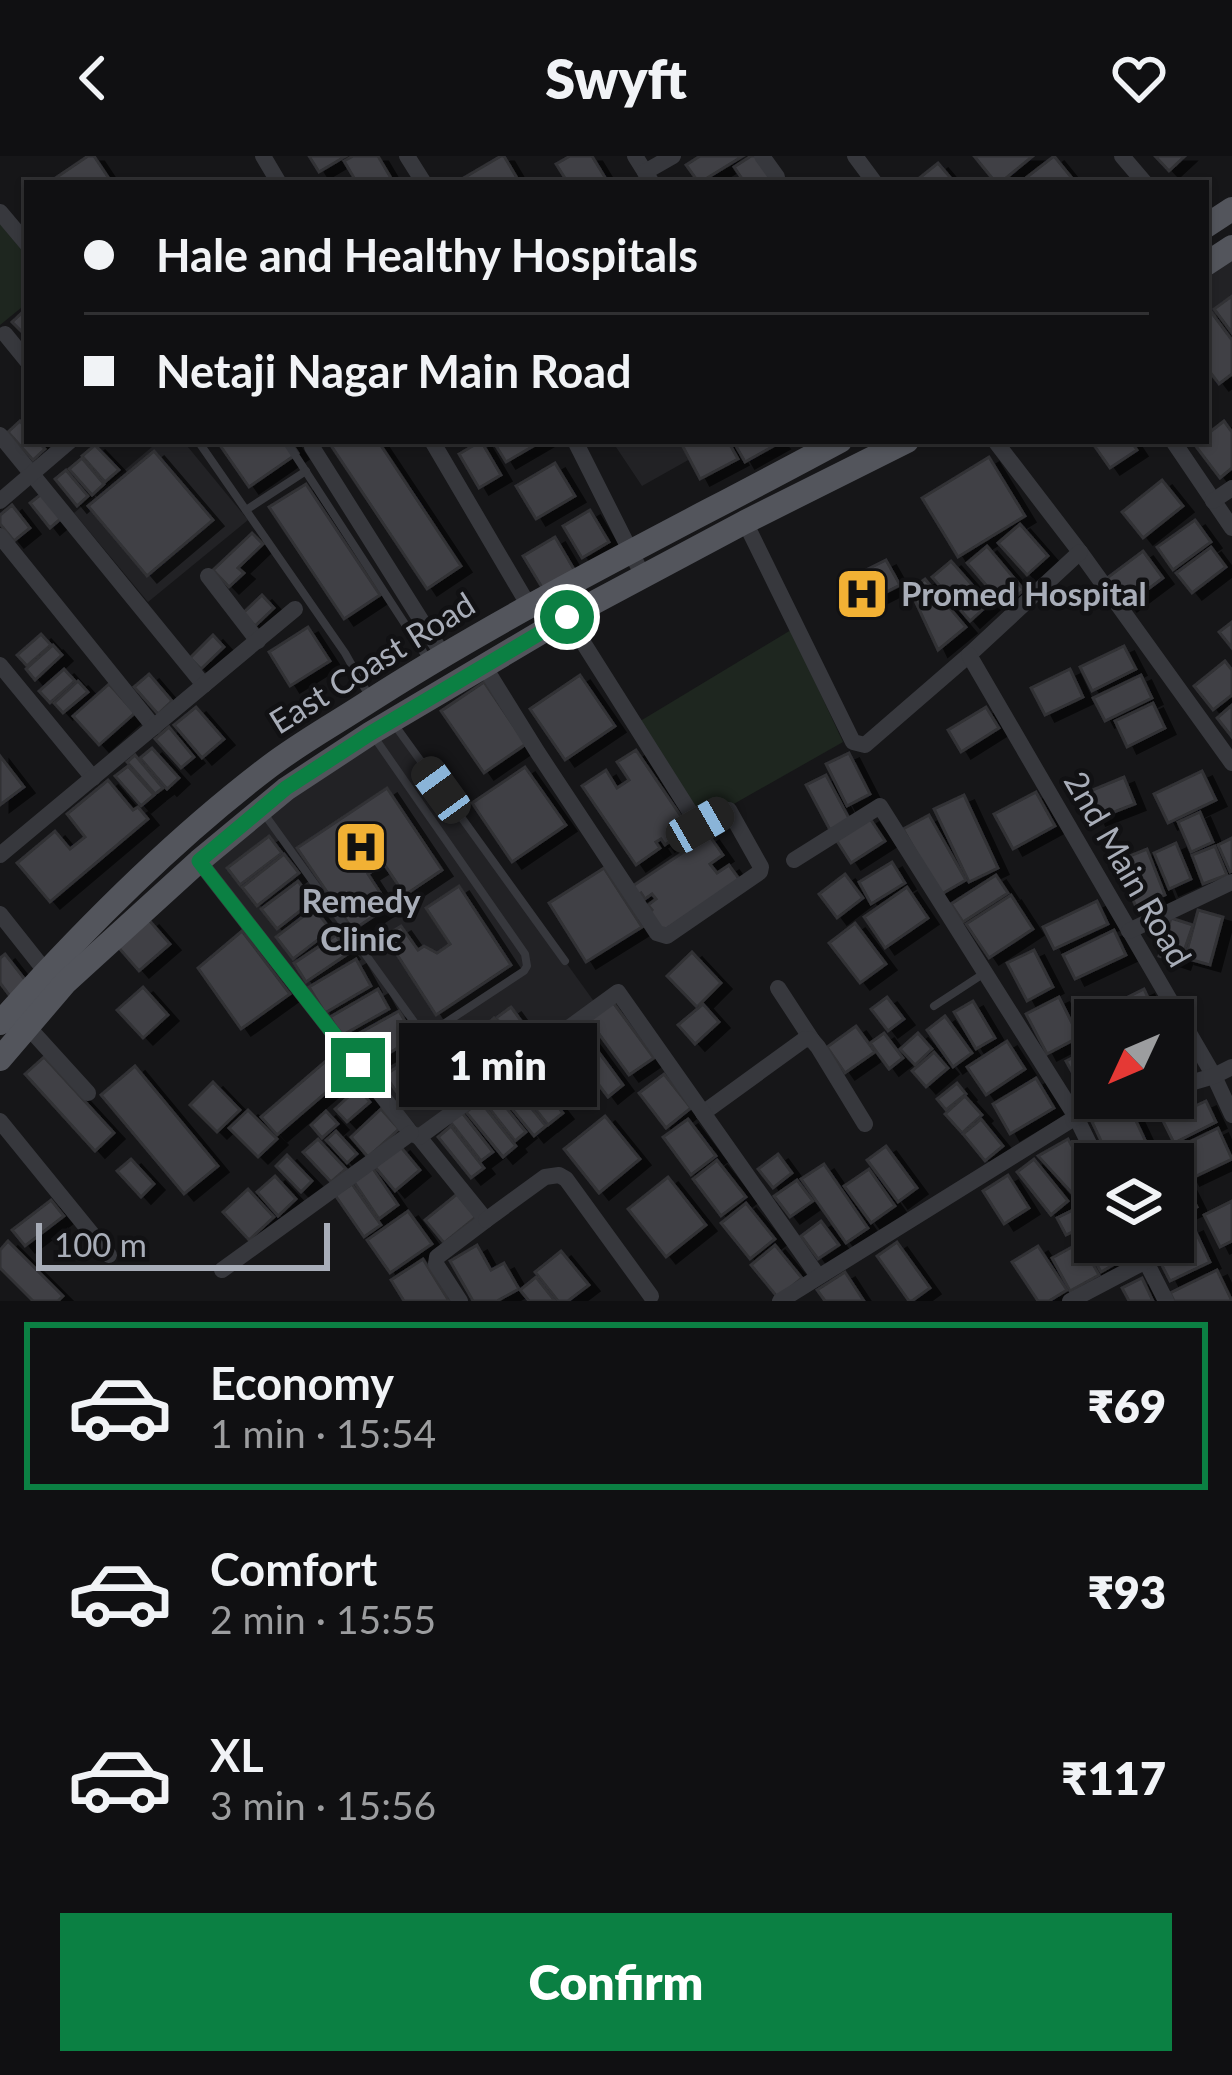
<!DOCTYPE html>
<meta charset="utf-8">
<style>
body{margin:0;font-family:Lato,sans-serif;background:#19191b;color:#f1f3f6;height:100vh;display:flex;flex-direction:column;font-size:45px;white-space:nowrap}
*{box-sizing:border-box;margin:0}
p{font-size:39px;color:#9c9d9f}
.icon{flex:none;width:66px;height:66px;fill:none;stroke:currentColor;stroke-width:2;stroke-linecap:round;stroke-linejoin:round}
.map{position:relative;height:1145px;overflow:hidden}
.side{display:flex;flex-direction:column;background:#101012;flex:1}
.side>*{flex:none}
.banner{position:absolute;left:24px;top:24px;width:1185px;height:264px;border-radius:0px;box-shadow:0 3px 9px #0004,0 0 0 3px #303032;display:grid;align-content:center;height:264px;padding:0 60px;background:#101012}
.needle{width:78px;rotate:226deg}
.controls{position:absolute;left:1074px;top:843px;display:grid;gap:24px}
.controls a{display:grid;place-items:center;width:120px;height:120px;border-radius:0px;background:#101012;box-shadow:0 3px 9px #0004,0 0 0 3px #303032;font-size:60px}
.scale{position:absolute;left:36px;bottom:30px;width:294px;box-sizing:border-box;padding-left:12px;border:6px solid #a8adb8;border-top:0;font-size:33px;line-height:42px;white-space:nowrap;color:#a8adb8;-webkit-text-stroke:9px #111113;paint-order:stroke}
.end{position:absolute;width:54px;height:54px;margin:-27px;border:15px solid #0b8043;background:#fff;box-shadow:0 0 0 6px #fff}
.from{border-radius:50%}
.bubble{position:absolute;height:84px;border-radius:0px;background:#101012;box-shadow:0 3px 9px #0004,0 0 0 3px #303032;font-size:39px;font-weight:800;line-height:84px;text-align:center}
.car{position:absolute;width:36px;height:72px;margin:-36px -18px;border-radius:15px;box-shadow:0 0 9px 3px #0007;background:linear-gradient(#222 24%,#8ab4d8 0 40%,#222 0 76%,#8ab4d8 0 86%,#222 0)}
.banner b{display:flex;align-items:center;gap:42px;height:114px;font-size:45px}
.banner b+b{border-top:3px solid #303032}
.banner i{width:30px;height:30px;background:#f1f3f6}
ul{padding:21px 0 0;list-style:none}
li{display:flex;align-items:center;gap:36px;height:168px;margin:0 24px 18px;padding:0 36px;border:6px solid transparent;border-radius:0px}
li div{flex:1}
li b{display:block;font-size:45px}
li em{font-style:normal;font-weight:800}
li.active{border-color:#0b8043}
li>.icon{width:108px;height:108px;stroke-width:1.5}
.button{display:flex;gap:24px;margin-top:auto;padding:24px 60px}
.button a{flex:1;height:138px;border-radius:0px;background:#0b8043;color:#fff;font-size:48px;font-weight:800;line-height:138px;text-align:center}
header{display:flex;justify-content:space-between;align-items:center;height:156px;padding:0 60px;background:#101012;font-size:54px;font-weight:800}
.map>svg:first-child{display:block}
</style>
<header><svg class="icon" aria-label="back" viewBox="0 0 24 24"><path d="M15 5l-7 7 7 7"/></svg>Swyft<svg class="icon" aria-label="heart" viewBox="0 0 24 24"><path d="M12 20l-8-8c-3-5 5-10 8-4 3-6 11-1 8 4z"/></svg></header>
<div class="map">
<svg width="1232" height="1145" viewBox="0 0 1232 1145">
<defs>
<filter id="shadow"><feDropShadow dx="10" dy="6" stdDeviation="0" flood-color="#0009"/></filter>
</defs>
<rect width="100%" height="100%" fill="#161618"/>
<g fill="#222225">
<path d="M1232 88V199L1206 219V105Z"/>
<path d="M159 285H183L248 364 148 446 74 357Z"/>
<path d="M612 285H722L642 330Z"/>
<path d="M392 565 598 851 421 976 199 705Z"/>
</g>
<g fill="#1e261f">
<path d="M0 68 27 100V147L0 169Z"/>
<path d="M791 474 843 586 702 666 637 567Z"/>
</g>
<g fill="#404145" stroke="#303034" stroke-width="3" filter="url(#shadow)">
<path d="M88 0H94L112 27H48Z"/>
<path d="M309 0H346L319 16Z"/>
<path d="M353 0H378L391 22 383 27H357L344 5Z"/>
<path d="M501 0H504L520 27H455Z"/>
<path d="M570 0H592L606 23 599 27H568L556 8Z"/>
<path d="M700 0H743L699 27 686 9Z"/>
<path d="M751 0H757L775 27H745L734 11Z"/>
<path d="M974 0H1033L1000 27H996Z"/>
<path d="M1054 0 1076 27H1032L1027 21Z"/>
<path d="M1155 0H1185L1169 15Z"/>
<path d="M938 7 955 27H913Z"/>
<path d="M1232 140V177L1214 153Z"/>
<path d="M27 152V177L25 179 12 166Z"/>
<path d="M1209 153 1232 184V218L1219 228 1206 211V156Z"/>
<path d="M20 265 27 273V285H37L45 293 33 304 8 276Z"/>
<path d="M1224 265 1232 276V312L1220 322 1194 288 1206 285V279Z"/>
<path d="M217 285H290L298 297 249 331Z"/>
<path d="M328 285H378L461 410 427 433Z"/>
<path d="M481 285 501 319 479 332 459 298Z"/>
<path d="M493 285H542L506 306Z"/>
<path d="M680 285H728L738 303 700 323Z"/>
<path d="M733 285H777L779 287 745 306Z"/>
<path d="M1091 285H1131L1137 294 1110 312Z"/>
<path d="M95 289 119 314 105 326 82 300Z"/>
<path d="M154 295 213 364 147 420 88 350Z"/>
<path d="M989 301 1025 360 958 401 922 342Z"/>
<path d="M82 302 104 328 92 339 69 313Z"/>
<path d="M555 307 575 340 536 363 516 330Z"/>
<path d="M66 314 88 340 77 350 55 323Z"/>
<path d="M1162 324 1183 350 1143 382 1122 356Z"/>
<path d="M306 328 380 439 344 463 269 351Z"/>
<path d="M44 336 64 360 50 372 30 347Z"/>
<path d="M12 349 30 372 14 385 0 368V359Z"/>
<path d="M590 354 609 386 582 402 563 370Z"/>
<path d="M1195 364 1211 386 1173 414 1157 391Z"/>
<path d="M1020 368 1048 400 1027 419 998 387Z"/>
<path d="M252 377 263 388 238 412 244 417 229 431 213 414Z"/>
<path d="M555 381 575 415 543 433 523 400Z"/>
<path d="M987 390 1024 434 1004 450 967 407Z"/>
<path d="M1211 391 1226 411 1192 437 1176 417Z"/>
<path d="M1143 395 1163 422 1127 449 1107 422Z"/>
<path d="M886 404 900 429 855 452 842 426Z"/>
<path d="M951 405 989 448 970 465 932 421Z"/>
<path d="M925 423 966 471 938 494 910 434Z"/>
<path d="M262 439 274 452 255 470 243 457Z"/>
<path d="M1232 466V492L1219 476Z"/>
<path d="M308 471 330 505 290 530 269 496Z"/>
<path d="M41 478 51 489 27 510 17 499Z"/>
<path d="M213 479 224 491 201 513 190 502Z"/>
<path d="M53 489 62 499 35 524 26 513Z"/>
<path d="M1124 490 1136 513 1092 535 1080 511Z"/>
<path d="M1225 505 1232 514V539L1213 554 1194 530Z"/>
<path d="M64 513 75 525 50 547 39 535Z"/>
<path d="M1070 513 1083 541 1045 559 1031 532Z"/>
<path d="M149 518 172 545 158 558 134 531Z"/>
<path d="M580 519 615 570 565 604 530 553Z"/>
<path d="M1141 519 1152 542 1105 565 1093 542Z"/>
<path d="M78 525 88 536 63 557 54 547Z"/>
<path d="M484 526 526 588 484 617 441 555Z"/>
<path d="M109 528 135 557 99 589 73 560Z"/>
<path d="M1153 547 1165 572 1127 591 1115 565Z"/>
<path d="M1232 549V581L1217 562Z"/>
<path d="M196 551 224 583 202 602 174 569Z"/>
<path d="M986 551 999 572 961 596 948 574Z"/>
<path d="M169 571 194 601 181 612 155 583Z"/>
<path d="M152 592 179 622 167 633 140 602Z"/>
<path d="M636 594 689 672 665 689 661 683 656 686 660 692 636 709 582 630 606 614 617 632 629 624 617 606Z"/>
<path d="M849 597 870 638 847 650 826 608Z"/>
<path d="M135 599 163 632 155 638 127 606Z"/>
<path d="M0 600 24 631 0 649Z"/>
<path d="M128 610 154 639 141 650 115 620Z"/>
<path d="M525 611 566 669 512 706 472 647Z"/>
<path d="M1202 615 1216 644 1168 667 1154 638Z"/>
<path d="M826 619 850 664 830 674 806 629Z"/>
<path d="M1124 621 1135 648 1096 663 1085 637Z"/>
<path d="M108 624 133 654 138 651 148 663 50 746 17 707 55 675 70 693 85 681 67 658Z"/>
<path d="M387 632 442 714 405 739 384 708 368 718 389 750 353 774 297 692Z"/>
<path d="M1036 636 1055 670 1013 693 994 658Z"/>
<path d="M964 639 998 712 969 726 934 653Z"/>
<path d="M1200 656 1213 686 1191 696 1178 666Z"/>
<path d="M929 659 966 724 940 739 903 673Z"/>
<path d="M869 661 885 685 851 707 835 682Z"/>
<path d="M709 679 723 699 710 708 717 717 729 709 740 724 662 776 649 757 652 754 648 749 656 743 652 738 645 743 641 737 637 739 631 731Z"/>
<path d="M269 680 282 697 240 729 227 712Z"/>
<path d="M1232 682V715L1230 716 1218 689Z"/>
<path d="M1176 687 1191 723 1169 733 1154 697Z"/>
<path d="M1215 690 1227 719 1203 728 1192 699Z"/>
<path d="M1147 693 1165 739 1136 751 1117 705Z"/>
<path d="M284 698 299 717 257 750 242 731Z"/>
<path d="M892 706 905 727 871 748 859 726Z"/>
<path d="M604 712 642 771 586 806 549 747Z"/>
<path d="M845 718 863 742 837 762 819 738Z"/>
<path d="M996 719 1008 737 963 766 951 748Z"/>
<path d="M298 725 313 745 277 773 261 753Z"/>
<path d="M459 730 511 809 436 859 385 780 401 770 418 794 424 790 437 797 450 788 426 752Z"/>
<path d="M907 731 928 762 885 792 864 761Z"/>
<path d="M1011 739 1033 773 989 802 966 768Z"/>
<path d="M1097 745 1108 768 1054 793 1043 771Z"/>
<path d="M314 752 331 774 293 803 276 781Z"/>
<path d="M1198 754 1223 761 1210 809 1185 802Z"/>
<path d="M1171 762 1193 769 1180 807 1159 800Z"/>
<path d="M149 764 170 788 139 815 118 791Z"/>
<path d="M855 767 886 808 860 827 829 787Z"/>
<path d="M1114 774 1126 799 1075 823 1063 799Z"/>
<path d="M242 775 290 838 241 873 198 812Z"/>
<path d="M336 779 349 797 306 826 294 807Z"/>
<path d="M1034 794 1053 831 1027 845 1007 807Z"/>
<path d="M692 796 721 827 697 851 667 820Z"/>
<path d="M5 798 30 830 12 843 0 827V802Z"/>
<path d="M356 803 371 830 325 857 309 831Z"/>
<path d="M143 831 168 859 143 882 117 854Z"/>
<path d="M378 833 389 853 341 880 330 861Z"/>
<path d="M1144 833 1153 852 1129 864H1122L1114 848Z"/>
<path d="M887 841 904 863 888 875 871 853Z"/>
<path d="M1059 841 1079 881 1047 898 1026 858Z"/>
<path d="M612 845 654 902 629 919 588 863Z"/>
<path d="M973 845 995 882 976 893 954 856Z"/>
<path d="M1110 847 1118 864 1095 865 1091 857Z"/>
<path d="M703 848 719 866 695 888 678 869Z"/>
<path d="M511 851 539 889 525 900 496 862Z"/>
<path d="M399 855 415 882 363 912 347 884Z"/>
<path d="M945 860 972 897 953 911 927 874Z"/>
<path d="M494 862 524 901 513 909 484 871Z"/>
<path d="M856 870 875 896 845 917 827 891Z"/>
<path d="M458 872 469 886 446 904 435 890Z"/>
<path d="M484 873 511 909 499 919 471 883Z"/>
<path d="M884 877 903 902 889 913 870 887Z"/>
<path d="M918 877 932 893 915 909 900 893Z"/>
<path d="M586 879 623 929 608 941 570 891Z"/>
<path d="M1007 885 1025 913 986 939 967 911Z"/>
<path d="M1173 891 1186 917 1173 923Z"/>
<path d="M426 892 443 917 402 944 385 919Z"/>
<path d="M1091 892 1095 899V930L1083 936 1066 905Z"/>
<path d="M934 896 948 912 926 931 912 915Z"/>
<path d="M480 898 497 920 487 929 469 907Z"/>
<path d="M44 901 114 977 95 995 25 918Z"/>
<path d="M328 903 344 921 277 979 261 961Z"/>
<path d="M464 904 484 931 469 942 450 915Z"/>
<path d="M135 910 218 1010 184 1038 101 939Z"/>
<path d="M526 910 563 957 548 969 511 922Z"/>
<path d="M664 918 691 952 666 972 639 937Z"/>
<path d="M507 922 546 970 534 980 495 932Z"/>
<path d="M1036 922 1054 952 1010 978 993 948Z"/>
<path d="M213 926 240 954 217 976 190 949Z"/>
<path d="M957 927 966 938 946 954 937 943Z"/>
<path d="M358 932 370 946 347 966 335 953Z"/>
<path d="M491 933 526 976 515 985 481 942Z"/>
<path d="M965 940 982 959 962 977 945 958Z"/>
<path d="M480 945 516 990 503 1001 466 956Z"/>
<path d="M1206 945 1216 966 1174 987 1163 965Z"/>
<path d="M1128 948 1147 988 1111 1006 1092 966Z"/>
<path d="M381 953 399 973 368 1001 351 981Z"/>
<path d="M248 954 277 983 258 1001 229 972Z"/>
<path d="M460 954 493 996 481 1005 448 963Z"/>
<path d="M326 955 338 968 322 982 311 969Z"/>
<path d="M605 960 640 1003 599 1037 564 993Z"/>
<path d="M688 963 716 1000 691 1019 663 981Z"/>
<path d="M981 963 1003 990 985 1005 963 978Z"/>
<path d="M451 970 484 1012 471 1022 438 981Z"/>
<path d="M1218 972 1232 1003 1190 1023 1175 993Z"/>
<path d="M336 975 357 998 347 1007 326 984Z"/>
<path d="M318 983 346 1013 331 1026 303 996Z"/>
<path d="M1068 983 1095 1030V1035L1080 1046 1038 1000Z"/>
<path d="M400 990 420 1014 395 1035 375 1011Z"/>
<path d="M886 990 917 1032 898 1046 867 1004Z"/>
<path d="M778 998 792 1017 773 1032 758 1013Z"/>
<path d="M287 999 312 1025 301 1036 276 1010Z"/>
<path d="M131 1003 154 1028 141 1041 117 1015Z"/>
<path d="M1034 1003 1068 1045 1051 1059 1017 1016Z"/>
<path d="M717 1004 746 1041 721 1060 693 1023Z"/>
<path d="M824 1008 868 1072 846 1087 801 1023Z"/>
<path d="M1176 1009 1197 1051 1174 1062 1173 1011Z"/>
<path d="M371 1010 398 1049 379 1063 352 1023Z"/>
<path d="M869 1013 895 1050 871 1067 844 1030Z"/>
<path d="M1008 1019 1029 1052 1004 1068 983 1035Z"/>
<path d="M275 1020 296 1043 278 1060 257 1036Z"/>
<path d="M668 1021 706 1069 666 1101 628 1053Z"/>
<path d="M797 1024 813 1045 790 1061 774 1040Z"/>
<path d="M352 1028 381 1069 364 1081 335 1039Z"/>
<path d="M248 1033 274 1061 249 1084 223 1056Z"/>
<path d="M457 1038 476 1061 444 1087 425 1064Z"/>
<path d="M1095 1043V1065L1066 1079 1057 1062Z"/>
<path d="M51 1044 64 1060 25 1090 12 1074Z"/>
<path d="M1232 1045V1085L1220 1091 1204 1059Z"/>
<path d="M746 1047 775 1083 750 1103 721 1067Z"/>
<path d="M408 1055 432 1088 390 1117 367 1084Z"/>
<path d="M821 1065 839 1089 818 1103 801 1080Z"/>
<path d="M1193 1070 1210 1106 1170 1125 1152 1090 1160 1086H1173V1080Z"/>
<path d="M1095 1080V1086H1125L1132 1098 1101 1116 1084 1086Z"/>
<path d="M8 1085 63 1140 58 1145H33L0 1112V1094Z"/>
<path d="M897 1086 930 1132 912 1145H909L877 1100Z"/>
<path d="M1081 1086 1099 1119 1070 1135 1052 1102Z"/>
<path d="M477 1089 491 1114 504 1107 519 1133 497 1145H473L450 1105Z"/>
<path d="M775 1089 802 1122 778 1142 751 1109Z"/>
<path d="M1038 1090 1067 1134 1049 1145H1038L1012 1106Z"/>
<path d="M561 1095 589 1129 568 1145H558L535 1116Z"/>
<path d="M423 1103 449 1145H404L391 1124Z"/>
<path d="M1217 1114 1232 1145H1174L1170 1137Z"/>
<path d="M845 1116 864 1145H825L817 1134Z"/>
<path d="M536 1121 555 1145H529L520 1134Z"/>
<path d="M1142 1122 1153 1145H1129L1122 1132Z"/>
</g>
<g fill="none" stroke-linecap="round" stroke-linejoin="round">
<g stroke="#37383d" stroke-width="8">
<path d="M198 285 345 497 368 538"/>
<path d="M286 285 429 505"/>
<path d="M246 354 306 315"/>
<path d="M394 568 565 805"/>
<path d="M265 659 422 877 433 875 524 815 527 810 525 798 372 578"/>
<path d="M934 850 983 818"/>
</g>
<g stroke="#37383d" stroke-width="16">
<path d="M263 0 279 27"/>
<path d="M407 0 424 27"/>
<path d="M635 0 652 27"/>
<path d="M762 0 777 21"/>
<path d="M855 0 875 27"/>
<path d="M1122 0 1145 27"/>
<path d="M645 16 673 0"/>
<path d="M0 56 27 88"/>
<path d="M5 178 27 205"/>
<path d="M0 279 204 529"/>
<path d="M432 285 529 450"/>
<path d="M575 285 643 420"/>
<path d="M995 285 1080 396 1232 607"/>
<path d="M1173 285 1232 372"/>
<path d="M312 291 443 499"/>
<path d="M0 345 70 285"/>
<path d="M1213 345 1232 332"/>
<path d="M745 366 853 586 865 589 969 499 1080 396"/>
<path d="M0 380 154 571"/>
<path d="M208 420 258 485"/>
<path d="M969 499 1214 920 1232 959"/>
<path d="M0 509 93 622"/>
<path d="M484 510 538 597 657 777 667 780 760 716 761 711 729 654 700 669 697 667 567 461"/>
<path d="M0 699 295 453"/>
<path d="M794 704 880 650 1076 961 1099 1008"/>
<path d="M199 705 411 977 419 981 486 1064 437 1101 436 1108 460 1145"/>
<path d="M0 758 46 816 54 820"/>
<path d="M1129 775 1232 726"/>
<path d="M778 832 812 884"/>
<path d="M28 871 88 937"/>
<path d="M1173 932 1214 920 1232 911"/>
<path d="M703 957 805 883 812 884 818 891 865 968"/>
<path d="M0 965 109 1099"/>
<path d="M419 981 618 836 818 1120"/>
<path d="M486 1064 545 1021 559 1019 566 1023 651 1140"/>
<path d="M1136 1086 1166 1145"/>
<path d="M222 1114 411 977"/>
<path d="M780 1145 1076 961 1140 942"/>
<path d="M1070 1145 1146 1105"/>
</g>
<g stroke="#53555c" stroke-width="24">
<path d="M1206 70 1232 53"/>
<path d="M1206 108 1232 91"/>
<path d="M0 867C82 775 171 685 270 610 299 588 331 570 362 550 515 451 679 372 840 285"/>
<path d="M0 903 65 827 199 705 286 633 371 577 567 461 745 366 907 285"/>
</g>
</g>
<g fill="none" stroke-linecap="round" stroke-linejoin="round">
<path stroke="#0b8043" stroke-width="15" d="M358 909 199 705 286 632 371 577 567 461"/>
</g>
<defs>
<g id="hospital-square" transform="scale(2.7)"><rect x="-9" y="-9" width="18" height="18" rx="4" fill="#f2b134" stroke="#111113"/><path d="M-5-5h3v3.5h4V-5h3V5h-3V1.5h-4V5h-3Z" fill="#111"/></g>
</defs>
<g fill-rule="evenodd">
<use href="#hospital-square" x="862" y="438"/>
<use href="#hospital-square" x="361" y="691"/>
</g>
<g text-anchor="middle" stroke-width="9" stroke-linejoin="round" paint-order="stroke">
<g font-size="33" font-weight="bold" fill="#a8adb8" stroke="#111113" text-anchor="start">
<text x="901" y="450">Promed Hospital</text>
<text x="361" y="757" text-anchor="middle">Remedy<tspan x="361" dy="38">Clinic</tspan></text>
</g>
<g font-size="33" fill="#a8adb8" stroke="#111113">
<text transform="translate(372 507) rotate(-32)" y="12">East Coast Road</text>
<text transform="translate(1128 713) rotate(60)" y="12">2nd Main Road</text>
</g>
</g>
</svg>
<div class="controls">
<a><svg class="needle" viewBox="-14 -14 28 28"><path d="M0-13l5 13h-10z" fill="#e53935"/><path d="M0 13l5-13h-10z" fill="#9c9d9f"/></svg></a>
<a><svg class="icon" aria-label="layers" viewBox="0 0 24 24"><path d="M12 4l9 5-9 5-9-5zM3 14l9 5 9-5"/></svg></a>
</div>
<div class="scale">100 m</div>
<i class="end from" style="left:567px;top:461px"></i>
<i class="end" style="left:358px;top:909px"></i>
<div class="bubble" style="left:399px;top:867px;width:198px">1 min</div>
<i class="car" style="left:441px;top:634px;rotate:324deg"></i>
<i class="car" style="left:700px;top:669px;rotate:60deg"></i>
<div class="banner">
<b><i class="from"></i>Hale and Healthy Hospitals</b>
<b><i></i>Netaji Nagar Main Road</b>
</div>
</div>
<section class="side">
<ul>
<li class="active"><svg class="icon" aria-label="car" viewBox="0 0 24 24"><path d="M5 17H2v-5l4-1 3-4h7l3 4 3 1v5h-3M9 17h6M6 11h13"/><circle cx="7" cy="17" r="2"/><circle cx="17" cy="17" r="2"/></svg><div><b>Economy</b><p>1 min · 15:54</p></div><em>₹69</em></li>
<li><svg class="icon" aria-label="car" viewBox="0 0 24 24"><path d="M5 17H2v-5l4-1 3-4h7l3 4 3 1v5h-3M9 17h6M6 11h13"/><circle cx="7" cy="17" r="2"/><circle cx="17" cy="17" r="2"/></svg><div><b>Comfort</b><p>2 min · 15:55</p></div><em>₹93</em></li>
<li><svg class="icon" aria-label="car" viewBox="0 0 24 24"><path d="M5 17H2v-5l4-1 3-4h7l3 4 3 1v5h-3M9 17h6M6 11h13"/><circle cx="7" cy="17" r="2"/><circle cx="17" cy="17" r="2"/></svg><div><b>XL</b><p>3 min · 15:56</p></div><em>₹117</em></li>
</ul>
<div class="button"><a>Confirm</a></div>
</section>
